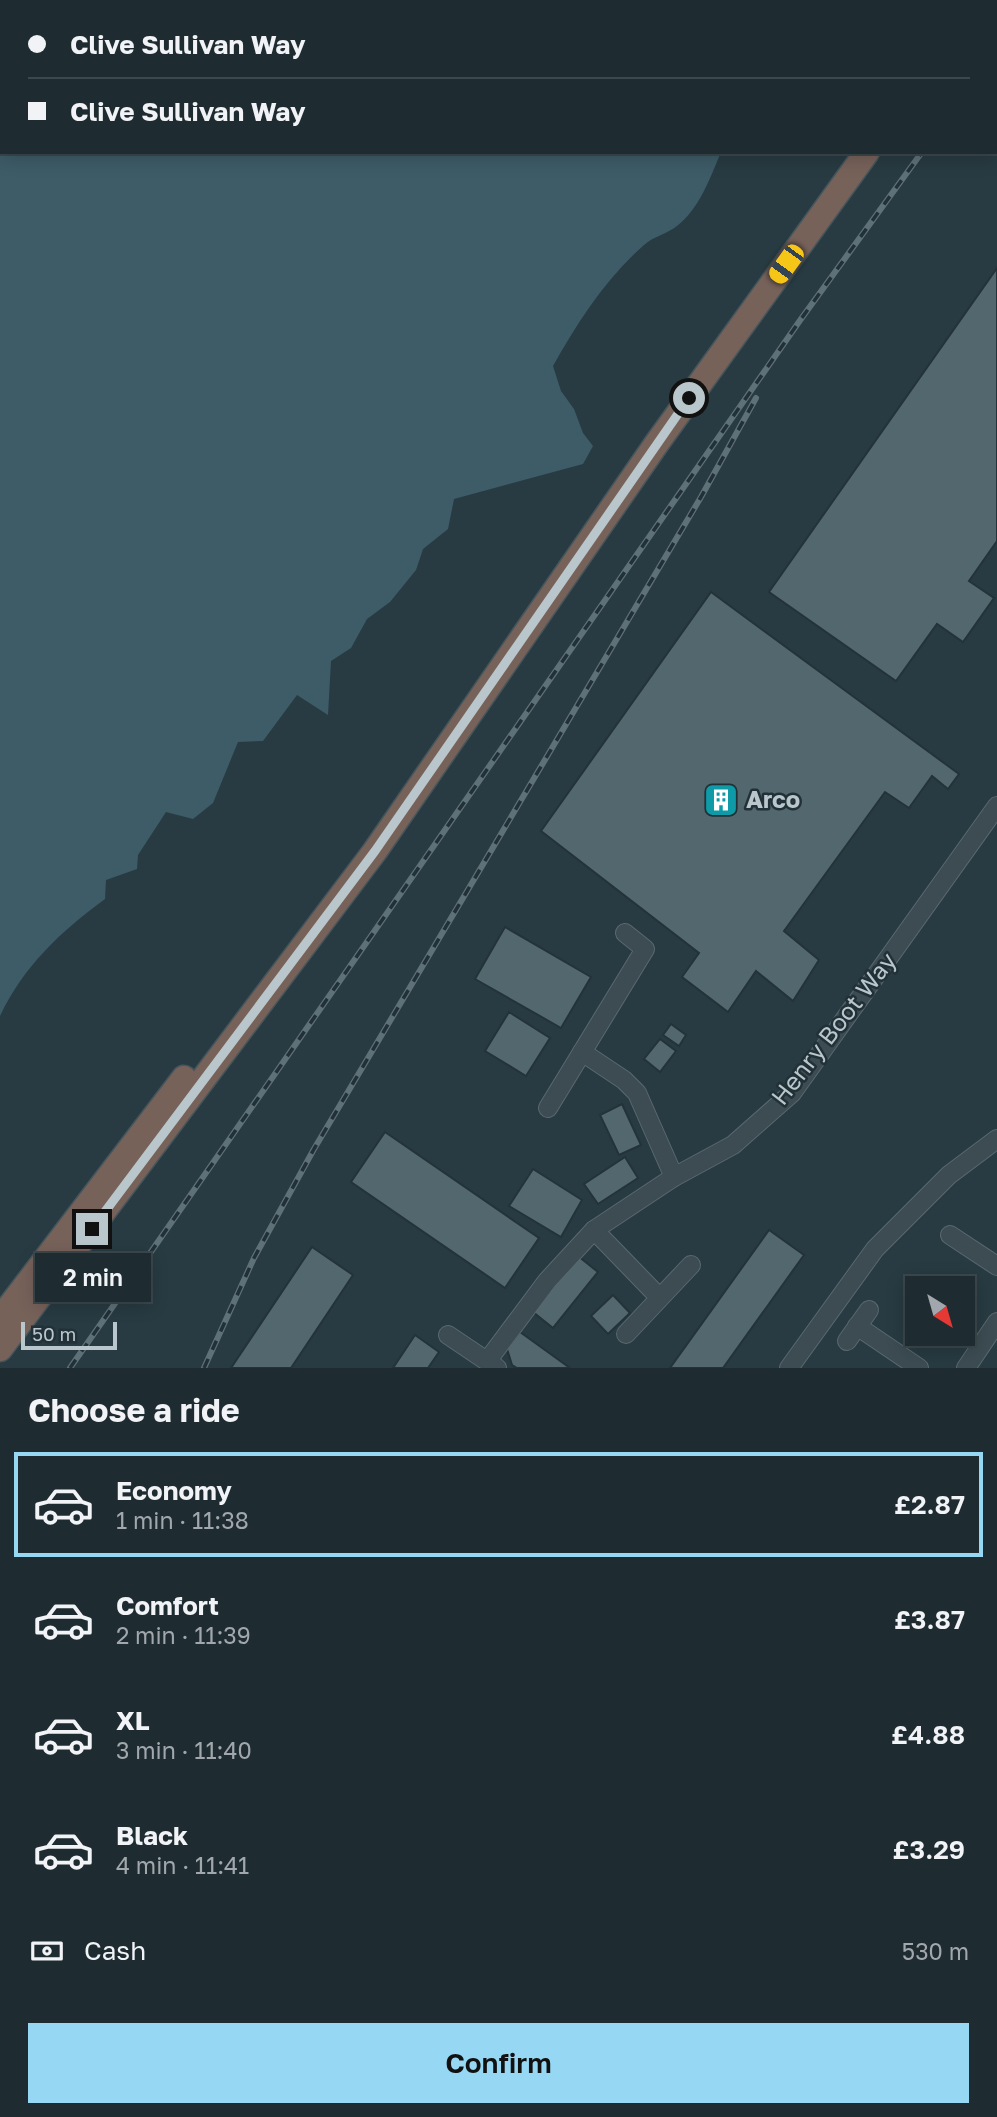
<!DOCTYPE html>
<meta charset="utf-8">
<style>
body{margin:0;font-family:"Golos Text",sans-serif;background:#26343a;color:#f1f3f6;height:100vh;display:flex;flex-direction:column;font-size:26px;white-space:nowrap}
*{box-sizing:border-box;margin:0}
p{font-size:23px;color:#a1a7ac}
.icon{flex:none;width:38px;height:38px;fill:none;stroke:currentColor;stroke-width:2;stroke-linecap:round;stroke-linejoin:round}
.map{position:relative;height:1368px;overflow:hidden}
.side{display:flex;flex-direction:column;background:#1e2c32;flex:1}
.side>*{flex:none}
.guide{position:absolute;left:0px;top:0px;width:998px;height:154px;box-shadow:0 4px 18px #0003,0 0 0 2px #3c484d;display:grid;align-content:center;height:154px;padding:0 28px;background:#1e2c32}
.needle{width:46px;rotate:143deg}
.tools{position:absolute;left:905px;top:1276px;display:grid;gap:14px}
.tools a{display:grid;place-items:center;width:70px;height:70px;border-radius:0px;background:#1e2c32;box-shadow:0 4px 18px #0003,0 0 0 2px #3c484d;font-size:35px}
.scale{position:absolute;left:21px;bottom:18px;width:96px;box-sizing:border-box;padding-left:7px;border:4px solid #b9c6cb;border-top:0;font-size:19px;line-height:24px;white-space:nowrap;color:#b9c6cb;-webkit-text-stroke:5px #213137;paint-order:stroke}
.end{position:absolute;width:32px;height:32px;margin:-16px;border:9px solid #b9c6cb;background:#111;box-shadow:0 0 0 4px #111}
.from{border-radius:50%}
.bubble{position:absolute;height:49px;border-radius:0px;background:#1e2c32;box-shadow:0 4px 18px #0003,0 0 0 2px #3c484d;font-size:23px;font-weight:600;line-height:49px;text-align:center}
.car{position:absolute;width:21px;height:42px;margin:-21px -10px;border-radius:9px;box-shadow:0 0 5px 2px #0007;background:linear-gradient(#f5c518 24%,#345 0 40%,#f5c518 0 76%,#345 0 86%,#f5c518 0)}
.guide b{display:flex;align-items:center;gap:24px;height:66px;font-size:26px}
.guide b+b{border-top:2px solid #3c484d}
.guide i{width:18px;height:18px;background:#f1f3f6}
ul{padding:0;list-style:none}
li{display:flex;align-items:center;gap:21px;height:105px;margin:0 14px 10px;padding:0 14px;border:4px solid transparent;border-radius:0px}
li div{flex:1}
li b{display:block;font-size:26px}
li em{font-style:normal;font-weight:600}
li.selected{border-color:#96d8f4}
li>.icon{width:63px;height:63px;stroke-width:1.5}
h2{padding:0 28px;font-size:32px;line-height:84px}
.pay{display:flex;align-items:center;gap:18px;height:77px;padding:0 28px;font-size:26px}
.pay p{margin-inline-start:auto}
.button{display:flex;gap:14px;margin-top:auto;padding:14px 28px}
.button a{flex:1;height:80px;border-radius:0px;background:#96d8f4;color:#111;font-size:28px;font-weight:600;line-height:80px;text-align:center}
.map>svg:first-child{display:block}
</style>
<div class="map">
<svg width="997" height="1368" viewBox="0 0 997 1368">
<rect width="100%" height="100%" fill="#283b42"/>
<path fill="#3d5c68" d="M0 0H845L2 2V152H721C710 178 700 208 677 226 667 234 654 236 644 245 607 277 577 323 553 366L561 391 574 409 583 433 593 446 583 464 454 499 448 529 423 549 416 570 390 602 367 619 351 648 331 661 328 715 297 695 263 741 238 742 213 803 193 819 166 812 138 855 137 869 106 880 105 899C60 932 24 966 0 1016Z"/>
<g fill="#53686e" stroke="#233339" stroke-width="2">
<path d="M997 268V541L969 581 994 598 963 642 937 624 896 681 769 592Z"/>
<path d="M711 592 959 774 948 789 932 776 909 808 885 792 784 931 819 960 793 1001 756 971 728 1012 682 977 699 953 541 831Z"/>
<path d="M505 927 591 977 561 1028 475 979Z"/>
<path d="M509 1012 550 1038 526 1076 485 1051Z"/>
<path d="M671 1024 686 1035 679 1046 663 1035Z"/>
<path d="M660 1039 676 1051 660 1072 644 1059Z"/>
<path d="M622 1104 641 1145 619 1155 600 1115Z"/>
<path d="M385 1132 539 1238 505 1288 351 1182Z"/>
<path d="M625 1157 638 1178 598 1204 584 1184Z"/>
<path d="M533 1169 582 1200 561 1237 509 1206Z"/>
<path d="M769 1230 804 1255 723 1368H670Z"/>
<path d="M312 1247 353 1275 291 1368H231Z"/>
<path d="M578 1256 598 1272 553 1328 533 1312Z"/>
<path d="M613 1295 630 1313 608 1334 591 1316Z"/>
<path d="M520 1332 570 1368H517L512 1365 507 1349Z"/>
<path d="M415 1335 439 1352 428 1368H393Z"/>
</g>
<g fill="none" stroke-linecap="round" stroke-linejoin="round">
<g stroke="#5a696f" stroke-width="20">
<g id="minor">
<path d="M582 1052 624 1080 637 1093 674 1177"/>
<path d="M548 1108 645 949 625 933"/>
<path d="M594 1230 659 1297"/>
<path d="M950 1235 997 1266"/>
<path d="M857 1326 919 1368"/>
<path d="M626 1334 691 1265"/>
<path d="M448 1335 497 1368"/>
<path d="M847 1341 869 1310"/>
<path d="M488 1360 547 1281 594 1230 674 1177 733 1145 792 1093 997 806"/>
<path d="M789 1368 875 1249 949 1175 997 1139"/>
<path d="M966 1368 997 1322"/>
</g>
</g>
<g stroke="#47565c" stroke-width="27">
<g id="highway">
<path d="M952 2 953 0"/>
<path d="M976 2 977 0"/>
<path d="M0 1319 184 1078"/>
<path d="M0 1349 375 851 657 443 867 152"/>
</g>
</g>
<use href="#minor" stroke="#3c4c52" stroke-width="18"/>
<use href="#highway" stroke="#77625a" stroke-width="24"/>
<g stroke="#5f7178" stroke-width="6">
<g id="rail">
<path d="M996 39 997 37"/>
<path d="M996 52 997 51"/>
<path d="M70 1368 801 319 922 152"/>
<path d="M204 1368 254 1258 314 1149 701 497 756 398"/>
</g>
</g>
<use href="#rail" stroke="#213137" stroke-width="3.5" stroke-dasharray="10" stroke-linecap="butt"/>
</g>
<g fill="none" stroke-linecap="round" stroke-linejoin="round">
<path stroke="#b9c6cb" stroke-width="9" d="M92 1229 375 851 689 398"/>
</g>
<defs>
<g id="building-square" transform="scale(1.75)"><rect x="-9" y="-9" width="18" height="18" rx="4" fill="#0f9aa8" stroke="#213137"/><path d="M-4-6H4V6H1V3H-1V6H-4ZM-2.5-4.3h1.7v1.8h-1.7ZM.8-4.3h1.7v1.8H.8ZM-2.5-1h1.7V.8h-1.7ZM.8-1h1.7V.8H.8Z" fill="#fff"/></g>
</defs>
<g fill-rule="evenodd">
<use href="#building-square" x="721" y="800"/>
</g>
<g text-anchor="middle" stroke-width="5" stroke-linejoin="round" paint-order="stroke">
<g font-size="24" font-weight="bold" fill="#b9c6cb" stroke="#213137" text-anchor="start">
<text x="746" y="808">Arco</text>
</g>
<g font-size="24" fill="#b9c6cb" stroke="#213137">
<text transform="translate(834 1029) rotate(-52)" y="8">Henry Boot Way</text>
</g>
</g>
</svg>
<div class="tools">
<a><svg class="needle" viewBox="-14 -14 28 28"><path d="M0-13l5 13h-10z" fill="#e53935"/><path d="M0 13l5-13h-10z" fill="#a1a7ac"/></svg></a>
</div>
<div class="scale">50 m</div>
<i class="end from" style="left:689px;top:398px"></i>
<i class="end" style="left:92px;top:1229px"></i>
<div class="bubble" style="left:35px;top:1253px;width:116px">2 min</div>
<i class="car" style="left:786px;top:264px;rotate:216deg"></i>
<div class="guide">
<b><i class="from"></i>Clive Sullivan Way</b>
<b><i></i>Clive Sullivan Way</b>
</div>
</div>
<section class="side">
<h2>Choose a ride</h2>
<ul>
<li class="selected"><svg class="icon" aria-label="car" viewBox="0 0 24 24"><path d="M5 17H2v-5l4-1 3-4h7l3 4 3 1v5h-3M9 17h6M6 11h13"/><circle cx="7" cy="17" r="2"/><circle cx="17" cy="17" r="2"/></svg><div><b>Economy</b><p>1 min · 11:38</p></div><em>£2.87</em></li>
<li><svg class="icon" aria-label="car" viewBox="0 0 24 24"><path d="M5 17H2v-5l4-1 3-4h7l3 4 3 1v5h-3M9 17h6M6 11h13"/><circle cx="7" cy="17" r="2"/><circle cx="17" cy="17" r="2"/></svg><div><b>Comfort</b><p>2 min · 11:39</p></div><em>£3.87</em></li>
<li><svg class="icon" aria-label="car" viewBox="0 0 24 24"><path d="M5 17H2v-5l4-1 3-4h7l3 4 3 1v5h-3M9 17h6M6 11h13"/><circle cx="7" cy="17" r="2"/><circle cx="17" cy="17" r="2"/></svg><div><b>XL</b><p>3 min · 11:40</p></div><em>£4.88</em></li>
<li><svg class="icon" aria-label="car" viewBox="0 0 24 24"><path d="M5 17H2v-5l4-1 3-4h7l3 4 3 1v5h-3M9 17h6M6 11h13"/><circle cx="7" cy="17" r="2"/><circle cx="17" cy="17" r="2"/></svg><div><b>Black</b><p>4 min · 11:41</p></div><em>£3.29</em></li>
</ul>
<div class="pay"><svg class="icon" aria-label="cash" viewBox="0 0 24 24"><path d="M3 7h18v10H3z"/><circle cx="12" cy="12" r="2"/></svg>Cash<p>530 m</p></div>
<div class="button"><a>Confirm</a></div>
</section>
